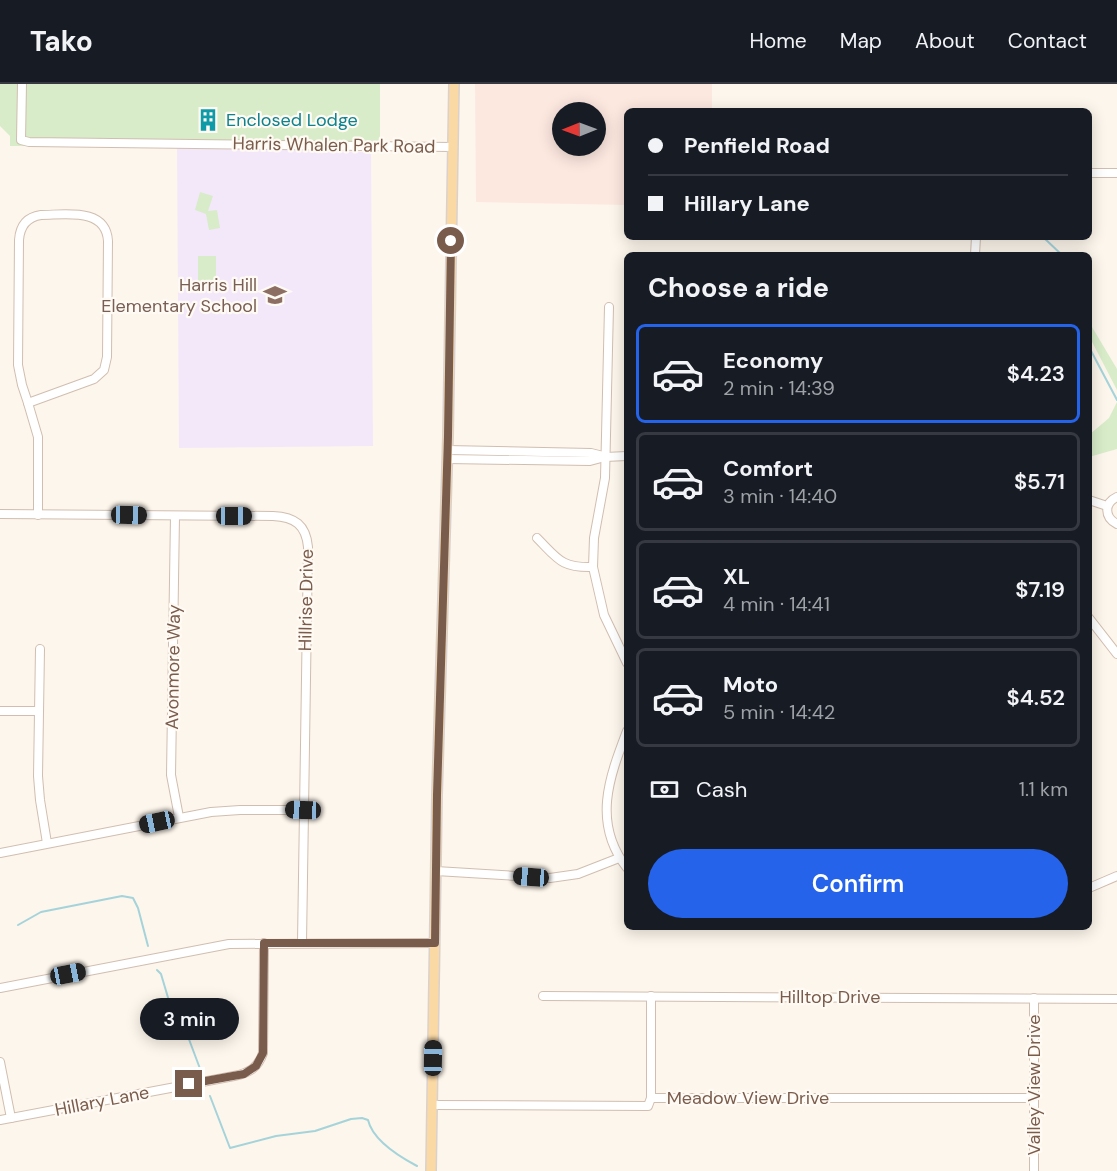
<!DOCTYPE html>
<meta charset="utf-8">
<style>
body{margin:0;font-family:"DM Sans",sans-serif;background:#242831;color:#f1f3f6;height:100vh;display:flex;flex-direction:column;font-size:22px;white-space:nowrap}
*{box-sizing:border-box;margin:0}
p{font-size:20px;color:#9ea1a6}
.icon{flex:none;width:33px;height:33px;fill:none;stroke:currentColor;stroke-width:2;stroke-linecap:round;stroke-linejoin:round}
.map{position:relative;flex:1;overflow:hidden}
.side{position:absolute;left:624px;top:168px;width:468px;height:678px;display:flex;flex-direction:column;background:#171b24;border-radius:9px;box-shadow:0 3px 15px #0003}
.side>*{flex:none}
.guide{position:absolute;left:624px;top:24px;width:468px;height:132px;border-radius:9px;box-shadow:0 3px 15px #0003;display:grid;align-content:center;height:132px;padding:0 24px;background:#171b24}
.needle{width:39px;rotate:269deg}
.buttons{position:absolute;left:552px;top:18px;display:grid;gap:12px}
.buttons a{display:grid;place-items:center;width:54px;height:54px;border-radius:50%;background:#171b24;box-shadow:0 3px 15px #0003;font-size:30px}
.end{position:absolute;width:27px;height:27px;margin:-14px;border:8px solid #7a5c4d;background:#fff;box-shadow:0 0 0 3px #fff}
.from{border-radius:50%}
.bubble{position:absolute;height:42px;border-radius:21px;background:#171b24;box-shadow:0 3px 15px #0003;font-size:20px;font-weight:600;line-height:42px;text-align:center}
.car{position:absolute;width:18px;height:36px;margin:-18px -9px;border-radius:8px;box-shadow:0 0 4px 2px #0007;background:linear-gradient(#222 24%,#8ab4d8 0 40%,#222 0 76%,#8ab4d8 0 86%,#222 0)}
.guide b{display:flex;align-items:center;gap:21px;height:57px;font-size:22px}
.guide b+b{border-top:2px solid #363941}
.guide i{width:15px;height:15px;background:#f1f3f6}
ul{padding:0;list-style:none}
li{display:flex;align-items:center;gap:18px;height:99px;margin:0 12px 9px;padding:0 12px;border:3px solid #363941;border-radius:9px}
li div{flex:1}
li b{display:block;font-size:22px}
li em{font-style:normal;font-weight:600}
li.on{border-color:#2563eb}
li>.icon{width:54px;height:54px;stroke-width:1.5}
h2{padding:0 24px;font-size:27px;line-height:72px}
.pay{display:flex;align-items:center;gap:15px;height:66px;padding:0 24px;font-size:22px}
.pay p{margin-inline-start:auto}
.action{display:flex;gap:12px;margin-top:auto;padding:12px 24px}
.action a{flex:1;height:69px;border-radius:36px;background:#2563eb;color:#fff;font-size:24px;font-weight:600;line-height:69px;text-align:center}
header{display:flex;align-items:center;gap:36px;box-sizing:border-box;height:84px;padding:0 30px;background:#171b24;border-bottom:2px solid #363941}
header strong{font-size:28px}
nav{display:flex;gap:33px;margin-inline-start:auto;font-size:21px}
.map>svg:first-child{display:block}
</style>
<header>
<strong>Tako</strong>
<nav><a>Home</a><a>Map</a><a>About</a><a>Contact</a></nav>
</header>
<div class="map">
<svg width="1117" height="1087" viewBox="0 0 1117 1087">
<rect width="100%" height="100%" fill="#fdf6ec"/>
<path fill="#fde8e0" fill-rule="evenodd" d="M475 0H712V27H627V121L476 118ZM562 28H596V62H562Z"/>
<path fill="#f3e8fa" d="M177 63 371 68 373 362 179 364Z"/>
<g fill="#d8ecc9">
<path d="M0 0H380V58L32 55 31 62H10V52L0 42Z"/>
<path d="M200 108 213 112 208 127 217 126 220 144 209 146 206 130 195 126Z"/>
<rect x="198" y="172" width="18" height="29"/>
<path d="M1089 238 1117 285V306L1089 252Z"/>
<path d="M1117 318V365L1089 373V351L1109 334Z"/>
</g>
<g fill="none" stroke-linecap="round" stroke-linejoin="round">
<g stroke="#a5d3da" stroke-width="2">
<path d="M1043 153 1062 171"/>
<path d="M1089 263 1117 316"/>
<path d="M18 841 41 828 122 812 133 814 138 824 148 862"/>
<path d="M157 886 161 890 172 927 187 950 202 990"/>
<path d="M210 1012 230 1064 276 1052 315 1047 351 1035 362 1034 368 1036C373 1057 400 1073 417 1082"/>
</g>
<g stroke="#d1beb0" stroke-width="10">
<g id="minor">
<path d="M22 0 21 56 29 58 452 63"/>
<path d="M1089 89H1117"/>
<path d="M41 131C65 131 106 123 108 157L107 273 104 286 94 295 28 319 22 301 18 281 19 156C20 142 27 133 41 131Z"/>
<path d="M975 171 976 153"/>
<path d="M609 223 605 394 594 454 593 483 604 531 627 579"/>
<path d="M28 319 38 353V431"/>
<path d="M447 366 591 369 603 372"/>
<path d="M447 375 590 377 605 373 627 372"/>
<path d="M1117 413C1104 419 1104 433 1117 440"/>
<path d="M1089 416 1107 422"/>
<path d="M0 430 273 432C295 433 306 441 308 463L302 859"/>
<path d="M175 432 171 691 179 733"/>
<path d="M537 454C558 475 561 484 593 483"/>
<path d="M1089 534 1117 570"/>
<path d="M40 565 38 692 40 716 47 759"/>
<path d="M0 627H38"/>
<path d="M627 647C609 694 592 739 627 784"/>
<path d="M0 769 211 728 240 726H303"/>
<path d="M436 787 550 794 578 790 619 774"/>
<path d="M1089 804 1117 792"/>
<path d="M0 904 229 860 435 859"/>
<path d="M543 912 1117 915"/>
<path d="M1034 914V1087"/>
<path d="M0 978 11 1034"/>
<path d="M651 1014H1034"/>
<path d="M432 1021 648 1022 651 1014V912"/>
<path d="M0 1036 234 992C249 989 258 984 263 969L264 859"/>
</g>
</g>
<g stroke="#dad1cd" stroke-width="12">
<path id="major" d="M431 1087 437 711 448 352 454 0"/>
</g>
<use href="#minor" stroke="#fff" stroke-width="8"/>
<use href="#major" stroke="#fbd9a5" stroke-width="9"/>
</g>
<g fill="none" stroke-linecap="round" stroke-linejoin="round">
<path stroke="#7a5c4d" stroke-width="8" d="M189 1000 244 990 256 982 263 969 264 859H435L437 711 448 352 451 157"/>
</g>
<defs>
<g id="building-bare" transform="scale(1.8)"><path d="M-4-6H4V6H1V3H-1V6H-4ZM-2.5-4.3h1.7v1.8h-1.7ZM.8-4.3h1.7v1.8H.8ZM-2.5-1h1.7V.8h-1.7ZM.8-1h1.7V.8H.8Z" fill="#0f9aa8" stroke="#fffaf3" stroke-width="2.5" paint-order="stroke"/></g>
<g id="school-bare" transform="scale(1.8)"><path d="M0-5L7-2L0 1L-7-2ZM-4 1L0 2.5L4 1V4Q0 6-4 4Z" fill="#8d6e63" stroke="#fffaf3" stroke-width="2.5" paint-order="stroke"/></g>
</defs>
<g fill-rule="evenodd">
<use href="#building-bare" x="208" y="36"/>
<use href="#school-bare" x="275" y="211"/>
</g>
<g text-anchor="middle" stroke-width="4.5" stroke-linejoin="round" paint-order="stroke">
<g font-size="18" fill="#0d838f" stroke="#fffaf3" text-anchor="start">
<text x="226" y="42">Enclosed Lodge</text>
</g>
<g font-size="18" fill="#7a5c4d" stroke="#fffaf3">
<text transform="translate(334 61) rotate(1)" y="6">Harris Whalen Park Road</text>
<text transform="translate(306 516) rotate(-89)" y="6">Hillrise Drive</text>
<text transform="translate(173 583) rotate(-89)" y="6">Avonmore Way</text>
<text x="830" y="919">Hilltop Drive</text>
<text transform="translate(1034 1001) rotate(-90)" y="6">Valley View Drive</text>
<text x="748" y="1020">Meadow View Drive</text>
<text transform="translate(102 1017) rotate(-11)" y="6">Hillary Lane</text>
</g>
<g font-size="18" fill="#785e54" stroke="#fffaf3" text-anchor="end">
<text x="257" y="207">Harris Hill<tspan x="257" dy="21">Elementary School</tspan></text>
</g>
</g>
</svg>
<div class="buttons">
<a><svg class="needle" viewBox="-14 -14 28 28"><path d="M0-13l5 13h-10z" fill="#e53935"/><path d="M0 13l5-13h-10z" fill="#9ea1a6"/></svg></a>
</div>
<i class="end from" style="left:451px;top:157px"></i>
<i class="end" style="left:189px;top:1000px"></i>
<div class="bubble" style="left:140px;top:914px;width:99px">3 min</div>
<i class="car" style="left:129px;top:431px;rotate:91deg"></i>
<i class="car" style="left:234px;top:432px;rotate:90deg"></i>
<i class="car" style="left:303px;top:726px;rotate:272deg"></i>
<i class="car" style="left:157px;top:738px;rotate:258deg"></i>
<i class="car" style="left:531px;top:793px;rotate:274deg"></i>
<i class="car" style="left:68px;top:890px;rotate:79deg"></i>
<i class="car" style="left:433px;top:974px;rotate:1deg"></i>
<div class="guide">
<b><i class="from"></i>Penfield Road</b>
<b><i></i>Hillary Lane</b>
</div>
<section class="side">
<h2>Choose a ride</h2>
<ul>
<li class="on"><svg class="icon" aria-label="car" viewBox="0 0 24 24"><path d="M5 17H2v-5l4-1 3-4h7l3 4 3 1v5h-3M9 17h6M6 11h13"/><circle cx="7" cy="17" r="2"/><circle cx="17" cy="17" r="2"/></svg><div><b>Economy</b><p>2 min · 14:39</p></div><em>$4.23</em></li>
<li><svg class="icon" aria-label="car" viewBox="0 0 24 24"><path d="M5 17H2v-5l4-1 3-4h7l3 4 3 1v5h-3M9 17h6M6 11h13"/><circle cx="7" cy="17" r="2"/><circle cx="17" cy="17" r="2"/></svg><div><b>Comfort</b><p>3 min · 14:40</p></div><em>$5.71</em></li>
<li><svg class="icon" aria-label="car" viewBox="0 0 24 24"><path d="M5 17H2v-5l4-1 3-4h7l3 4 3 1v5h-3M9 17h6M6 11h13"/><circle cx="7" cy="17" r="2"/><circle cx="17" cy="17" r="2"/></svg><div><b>XL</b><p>4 min · 14:41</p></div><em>$7.19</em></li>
<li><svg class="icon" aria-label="car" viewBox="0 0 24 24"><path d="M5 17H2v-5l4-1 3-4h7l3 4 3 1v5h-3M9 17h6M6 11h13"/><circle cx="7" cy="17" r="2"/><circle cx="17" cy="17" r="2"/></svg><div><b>Moto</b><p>5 min · 14:42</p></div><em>$4.52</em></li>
</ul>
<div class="pay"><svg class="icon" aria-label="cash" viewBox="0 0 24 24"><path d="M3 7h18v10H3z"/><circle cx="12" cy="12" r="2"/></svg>Cash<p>1.1 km</p></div>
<div class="action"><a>Confirm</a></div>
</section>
</div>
